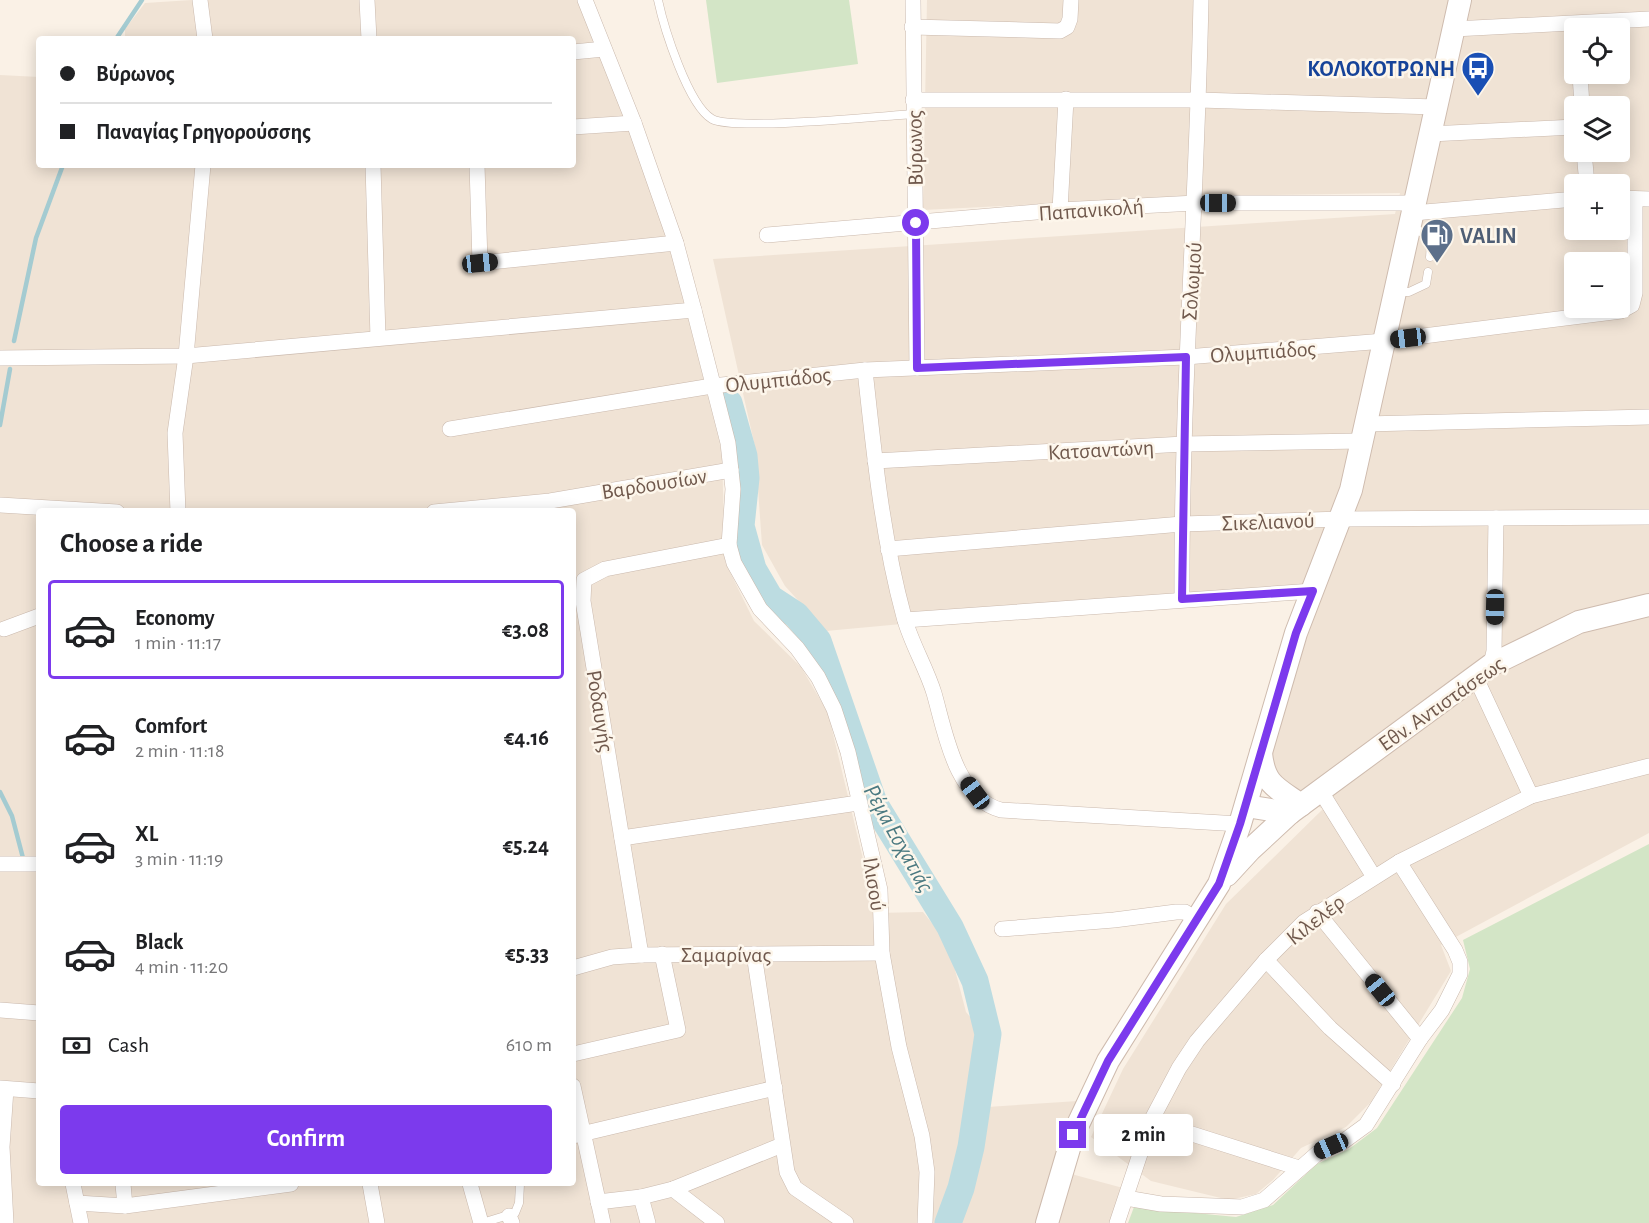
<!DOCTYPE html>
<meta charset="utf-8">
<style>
body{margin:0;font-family:"Alegreya Sans",sans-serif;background:#f6f6f6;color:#202124;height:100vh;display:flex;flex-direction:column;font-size:22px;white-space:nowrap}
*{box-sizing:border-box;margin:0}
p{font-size:20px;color:#757577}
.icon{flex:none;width:33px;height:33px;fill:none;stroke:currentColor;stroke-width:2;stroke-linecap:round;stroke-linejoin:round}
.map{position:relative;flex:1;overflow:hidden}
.side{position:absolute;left:36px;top:508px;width:540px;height:678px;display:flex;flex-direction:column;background:#fff;border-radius:6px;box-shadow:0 3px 15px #0003}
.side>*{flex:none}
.hud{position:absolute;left:36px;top:36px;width:540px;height:132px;border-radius:6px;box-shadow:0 3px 15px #0003;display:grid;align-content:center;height:132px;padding:0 24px;background:#fff}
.buttons{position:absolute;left:1564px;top:18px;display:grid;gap:12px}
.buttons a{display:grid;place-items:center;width:66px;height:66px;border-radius:6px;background:#fff;box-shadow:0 3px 15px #0003;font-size:30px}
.end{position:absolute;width:27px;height:27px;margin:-14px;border:8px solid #7c3aed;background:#fff;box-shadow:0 0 0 3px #fff}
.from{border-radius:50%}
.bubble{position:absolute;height:42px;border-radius:6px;background:#fff;box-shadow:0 3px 15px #0003;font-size:20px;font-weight:700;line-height:42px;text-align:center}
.car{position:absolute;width:18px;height:36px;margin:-18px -9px;border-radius:8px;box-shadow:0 0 4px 2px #0007;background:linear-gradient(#222 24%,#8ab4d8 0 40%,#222 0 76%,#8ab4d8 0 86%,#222 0)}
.hud b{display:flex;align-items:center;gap:21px;height:57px;font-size:22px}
.hud b+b{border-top:2px solid #e0e0e0}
.hud i{width:15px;height:15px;background:#202124}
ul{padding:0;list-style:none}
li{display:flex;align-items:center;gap:18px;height:99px;margin:0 12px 9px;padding:0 12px;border:3px solid transparent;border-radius:6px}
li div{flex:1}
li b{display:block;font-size:22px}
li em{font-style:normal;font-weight:700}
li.selected{border-color:#7c3aed}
li>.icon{width:54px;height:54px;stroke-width:1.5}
h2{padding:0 24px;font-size:27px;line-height:72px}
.pay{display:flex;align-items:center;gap:15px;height:66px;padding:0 24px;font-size:22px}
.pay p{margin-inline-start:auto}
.button{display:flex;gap:12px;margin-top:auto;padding:12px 24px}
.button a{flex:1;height:69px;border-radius:6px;background:#7c3aed;color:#fff;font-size:24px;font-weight:700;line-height:69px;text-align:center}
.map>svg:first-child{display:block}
</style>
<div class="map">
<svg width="1649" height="1223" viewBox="0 0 1649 1223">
<rect width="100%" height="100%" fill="#faf1e6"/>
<g fill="#f0e3d5" fill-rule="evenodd">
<path d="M192 0H592L676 269 722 453 725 562 754 621 801 667 828 713 876 913 923 912 948 943 966 1012 981 1030 972 1108 1078 1101 1053 1163 1075 1175 1123 1188 1111 1223H0V75L39 77V165H573V39H125V29L145 3ZM39 512H573V1184H39Z"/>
<path d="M927 0H1649V833L1441 945 1451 971 1371 1102 1346 1127 1301 1148 1273 1180 1256 1194 1229 1200 1151 1181 1091 1137 1123 1069 1226 904 1323 809 1280 786 1265 765 1301 587 826 631 785 586 762 545 755 447 713 259 1395 214 1400 193 1204 196 923 210ZM1575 28H1620V74H1575ZM1575 106H1620V152H1575ZM1575 184H1620V230H1575ZM1575 262H1620V308H1575Z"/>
</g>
<g fill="#d3e5c6">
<path d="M706 0H849L858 64 717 83Z"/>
<path d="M1649 844V1223H1128L1134 1207 1236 1217 1273 1205 1317 1164 1349 1149 1377 1128 1462 998 1470 969 1463 940Z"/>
</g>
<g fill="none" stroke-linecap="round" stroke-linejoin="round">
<g stroke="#a4cbd1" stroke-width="4.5">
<path d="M116 39 142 0"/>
<path d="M14 341 36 238 63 165"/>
<path d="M0 425 10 369"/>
<path d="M0 792 12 816 23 858"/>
</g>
<path stroke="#bcdce1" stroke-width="27" d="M729 403 744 456 746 478 741 526 753 569 770 598 796 615 818 641 874 803 950 927 975 981 988 1034 971 1147 961 1188 948 1223"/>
<g stroke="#cab9ad" stroke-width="9">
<g id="lane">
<path d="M658 0C664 28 688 105 712 119 733 131 881 116 914 114"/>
<path d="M1411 227C1427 233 1432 240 1430 257"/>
<path d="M1397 292H1409L1426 284 1428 272"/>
<path d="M482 1223 515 1213 519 1203 520 1184"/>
</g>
</g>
<g stroke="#cab9ad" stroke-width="16">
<g id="street">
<path d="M200 0 205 39"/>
<path d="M367 0 369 39"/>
<path d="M585 0 634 123 676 243 694 310 728 443 733 489 729 545 734 563 760 609 797 648 818 677 834 709 848 752 880 890 882 953 899 1047 922 1136 927 1172 925 1223"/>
<path d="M913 0 917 368"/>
<path d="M912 27 1060 31 1067 27 1070 19 1071 0"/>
<path d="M1454 29 1649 19"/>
<path d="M573 52 604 49"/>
<path d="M1580 74 1582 106"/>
<path d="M913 100H1199L1436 107"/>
<path d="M573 127 634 123"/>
<path d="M1430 134 1575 127"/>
<path d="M1584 152 1587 184"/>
<path d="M373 165 378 338"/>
<path d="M477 165 480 263 676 243"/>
<path d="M1620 198 1649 199"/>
<path d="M1060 210 1066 99"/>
<path d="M1413 213 1575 199"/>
<path d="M767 235 1060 210 1196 203H1415"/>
<path d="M0 358 186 356 694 310"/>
<path d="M865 370C874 453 882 536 904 617 911 643 926 667 934 693 945 731 955 798 1001 810L1240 824"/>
<path d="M1366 424 1649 417"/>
<path d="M450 429 712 386 865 370 1186 357 1384 341 1621 311 1632 305 1635 293V199"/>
<path d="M875 461 1184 444 1362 441"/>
<path d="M0 505 117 512"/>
<path d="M178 512 175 433 186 356 203 165"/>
<path d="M434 512 550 501 731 470"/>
<path d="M888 549 1182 524 1342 519 1649 517"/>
<path d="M1182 599C1181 399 1197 200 1201 0"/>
<path d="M905 620 1313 591"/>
<path d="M4 629 39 616"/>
<path d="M1491 665 1494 651 1496 518"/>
<path d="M1475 676 1531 796"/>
<path d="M1320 790 1374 877"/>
<path d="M622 838 858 803"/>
<path d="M0 864H39"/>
<path d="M1317 912 1420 1039"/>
<path d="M1002 929 1114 920 1176 912H1185L1196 919"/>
<path d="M754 954 787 1172 795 1188 846 1223"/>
<path d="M641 955 583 601 584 580 605 569 729 545"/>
<path d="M1266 960 1330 1028 1393 1084"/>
<path d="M573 968 612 957 641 955 882 953"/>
<path d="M0 1010 39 1013"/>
<path d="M573 1054 678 1030 662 954"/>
<path d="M573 1086 603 1223"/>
<path d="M0 1088 39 1091"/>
<path d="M6 1089 2 1147 6 1223"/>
<path d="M1151 1121 1299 1168"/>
<path d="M573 1136 775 1088"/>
<path d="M73 1184 81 1223"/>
<path d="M123 1184 125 1206"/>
<path d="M370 1184 377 1223"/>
<path d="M470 1184 481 1223"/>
<path d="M673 1189 717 1223"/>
<path d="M641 1197 648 1223"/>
<path d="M1126 1198 1161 1204 1242 1207 1264 1200 1319 1152 1344 1141 1366 1125 1420 1039 1442 1010 1460 974V962L1455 950 1399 862"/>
<path d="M598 1202 641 1197 673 1189 782 1145"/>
<path d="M77 1203 125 1206 291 1184"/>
<path d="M509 1216 512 1223"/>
<path d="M1117 1223 1151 1121 1179 1068 1197 1041 1266 960 1304 922 1399 862 1531 796 1649 766"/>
</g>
</g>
<g stroke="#cebbae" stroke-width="24">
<g id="secondary">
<path d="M1261 753C1264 785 1277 788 1301 805"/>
<path d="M1246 806 1290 813"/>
<path d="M1227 875 1250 850 1290 813 1491 665 1579 622 1649 605"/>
<path d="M1047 1223 1073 1135 1108 1061 1219 884 1240 824 1296 633 1351 490 1460 0"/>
</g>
</g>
<use href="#lane" stroke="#fff" stroke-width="8"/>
<use href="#street" stroke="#fff" stroke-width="15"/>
<use href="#secondary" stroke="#fff" stroke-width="22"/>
</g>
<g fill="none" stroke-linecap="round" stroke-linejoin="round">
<path stroke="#7c3aed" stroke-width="8" d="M916 223 917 368 1186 357 1182 599 1313 591 1296 633 1240 824 1219 884 1108 1061 1073 1135"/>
</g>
<defs>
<g id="bus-pin" transform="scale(1.725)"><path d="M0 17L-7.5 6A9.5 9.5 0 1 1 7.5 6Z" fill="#1a4fb4" stroke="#fdf6eb"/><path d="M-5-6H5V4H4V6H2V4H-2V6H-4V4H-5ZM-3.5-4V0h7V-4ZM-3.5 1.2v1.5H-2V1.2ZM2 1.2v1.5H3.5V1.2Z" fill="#fff"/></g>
<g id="fuel-pin" transform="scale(1.725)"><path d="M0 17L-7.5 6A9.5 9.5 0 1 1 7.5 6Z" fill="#5c6f8a" stroke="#fdf6eb"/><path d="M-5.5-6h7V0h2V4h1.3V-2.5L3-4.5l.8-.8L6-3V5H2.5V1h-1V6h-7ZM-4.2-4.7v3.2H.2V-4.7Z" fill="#fff"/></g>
</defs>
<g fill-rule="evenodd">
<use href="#bus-pin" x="1478" y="68"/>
<use href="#fuel-pin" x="1437" y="235"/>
</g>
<g text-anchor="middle" stroke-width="5" stroke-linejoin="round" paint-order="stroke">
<g font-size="22" font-weight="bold" fill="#164399" stroke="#fdf6eb" text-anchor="end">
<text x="1455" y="76">ΚΟΛΟΚΟΤΡΩΝΗ</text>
</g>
<g font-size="22" fill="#70594d" stroke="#fdf6eb">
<text transform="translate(914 148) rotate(-91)" y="8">Βύρωνος</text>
<text transform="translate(1091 209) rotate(-4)" y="8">Παπανικολή</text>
<text transform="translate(1191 281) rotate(-86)" y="8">Σολωμού</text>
<text transform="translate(1263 351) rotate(-4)" y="8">Ολυμπιάδος</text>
<text transform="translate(778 379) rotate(-6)" y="8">Ολυμπιάδος</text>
<text transform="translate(1101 449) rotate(-3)" y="8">Κατσαντώνη</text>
<text transform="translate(654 483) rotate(-9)" y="8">Βαρδουσίων</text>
<text transform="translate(1268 521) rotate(-2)" y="8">Σικελιανού</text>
<text transform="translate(1441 703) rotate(-35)" y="8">Εθν. Αντιστάσεως</text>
<text transform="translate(601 711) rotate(81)" y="8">Ροδαυγής</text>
<text transform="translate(875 884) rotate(81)" y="8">Ιλισού</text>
<text transform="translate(1315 919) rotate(-38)" y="8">Κιλελέρ</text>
<text x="726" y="962">Σαμαρίνας</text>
</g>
<g font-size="22" font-weight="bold" fill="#4e5e75" stroke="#fdf6eb" text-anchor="start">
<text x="1460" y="243">VALIN</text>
</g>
<g font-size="24" font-style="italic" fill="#4a7980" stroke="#fdf6eb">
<text transform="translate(899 838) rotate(61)" y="8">Ρέμα Εσχατιάς</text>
</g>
</g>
</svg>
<div class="buttons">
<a><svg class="icon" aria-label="locate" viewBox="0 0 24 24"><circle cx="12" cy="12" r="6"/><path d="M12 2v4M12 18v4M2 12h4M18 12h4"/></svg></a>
<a><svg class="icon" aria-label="layers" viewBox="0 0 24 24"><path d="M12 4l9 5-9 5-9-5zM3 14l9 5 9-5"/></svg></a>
<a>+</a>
<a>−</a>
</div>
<i class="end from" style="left:916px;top:223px"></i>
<i class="end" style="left:1073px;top:1135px"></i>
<div class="bubble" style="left:1094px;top:1114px;width:99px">2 min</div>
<i class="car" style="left:1218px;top:203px;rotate:90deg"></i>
<i class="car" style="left:480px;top:263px;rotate:84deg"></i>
<i class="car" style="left:1408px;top:338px;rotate:263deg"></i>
<i class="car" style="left:1495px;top:607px;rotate:181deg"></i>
<i class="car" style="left:975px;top:793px;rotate:323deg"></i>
<i class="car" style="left:1380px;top:990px;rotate:321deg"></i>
<i class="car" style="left:1331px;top:1146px;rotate:246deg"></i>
<div class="hud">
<b><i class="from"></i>Βύρωνος</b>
<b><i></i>Παναγίας Γρηγορούσσης</b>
</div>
<section class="side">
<h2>Choose a ride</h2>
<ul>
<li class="selected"><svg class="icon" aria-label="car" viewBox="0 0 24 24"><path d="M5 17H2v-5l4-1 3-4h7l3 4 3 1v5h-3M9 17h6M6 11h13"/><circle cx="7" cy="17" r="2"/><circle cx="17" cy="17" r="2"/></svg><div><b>Economy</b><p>1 min · 11:17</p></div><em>€3.08</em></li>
<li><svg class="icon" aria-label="car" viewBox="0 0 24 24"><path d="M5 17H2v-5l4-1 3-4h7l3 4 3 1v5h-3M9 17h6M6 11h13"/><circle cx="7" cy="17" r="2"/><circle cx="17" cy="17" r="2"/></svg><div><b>Comfort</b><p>2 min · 11:18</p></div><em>€4.16</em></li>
<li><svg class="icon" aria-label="car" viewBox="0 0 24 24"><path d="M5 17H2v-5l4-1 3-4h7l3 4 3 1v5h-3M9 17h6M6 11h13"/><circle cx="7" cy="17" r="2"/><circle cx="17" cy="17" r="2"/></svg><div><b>XL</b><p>3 min · 11:19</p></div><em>€5.24</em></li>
<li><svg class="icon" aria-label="car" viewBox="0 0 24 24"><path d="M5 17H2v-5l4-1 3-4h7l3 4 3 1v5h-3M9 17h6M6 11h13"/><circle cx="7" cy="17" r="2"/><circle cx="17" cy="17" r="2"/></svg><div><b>Black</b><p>4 min · 11:20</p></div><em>€5.33</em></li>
</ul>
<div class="pay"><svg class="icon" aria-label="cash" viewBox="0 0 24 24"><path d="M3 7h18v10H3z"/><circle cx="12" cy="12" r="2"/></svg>Cash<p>610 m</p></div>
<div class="button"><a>Confirm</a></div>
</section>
</div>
